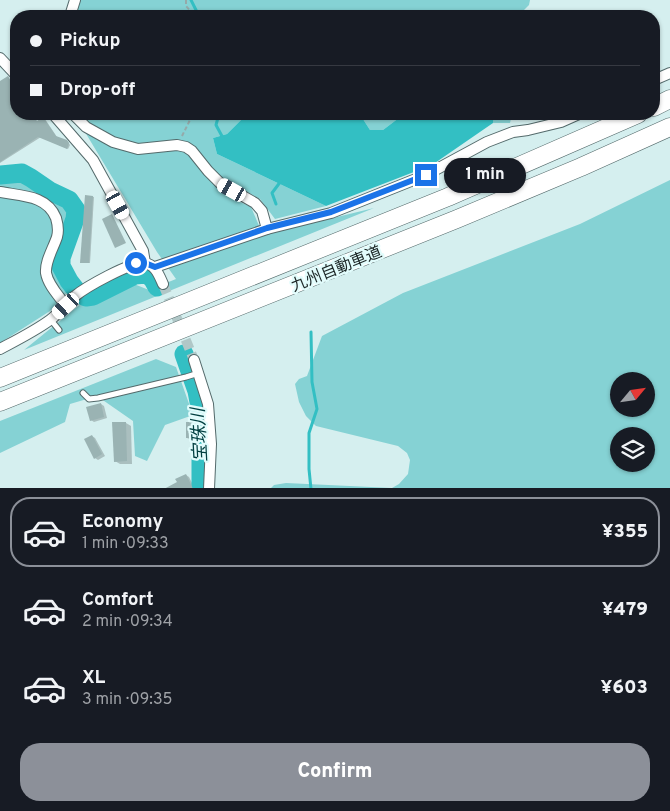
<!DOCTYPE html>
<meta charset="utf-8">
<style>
body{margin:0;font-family:Overpass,"Noto Sans JP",sans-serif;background:#20242c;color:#f1f3f6;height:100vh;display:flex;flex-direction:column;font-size:19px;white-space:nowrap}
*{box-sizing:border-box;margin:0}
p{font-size:16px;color:#9ea1a6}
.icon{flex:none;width:28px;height:28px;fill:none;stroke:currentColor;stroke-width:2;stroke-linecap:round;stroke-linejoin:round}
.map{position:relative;height:488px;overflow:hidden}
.details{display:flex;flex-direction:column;background:#171b24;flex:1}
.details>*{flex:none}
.hud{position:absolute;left:10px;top:10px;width:650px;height:110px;border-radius:20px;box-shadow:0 1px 4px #0004;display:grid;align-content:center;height:110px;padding:0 20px;background:#171b24}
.needle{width:32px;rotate:61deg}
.controls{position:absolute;left:610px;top:372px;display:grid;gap:10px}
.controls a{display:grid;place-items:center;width:45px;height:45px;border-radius:50%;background:#171b24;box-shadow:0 1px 4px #0004;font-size:25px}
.end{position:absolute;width:22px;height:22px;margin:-11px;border:6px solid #1a73e8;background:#fff;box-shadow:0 0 0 2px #fff}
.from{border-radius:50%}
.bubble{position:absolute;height:35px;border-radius:18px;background:#171b24;box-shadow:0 1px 4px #0004;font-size:16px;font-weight:800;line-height:35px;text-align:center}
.car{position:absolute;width:15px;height:30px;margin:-15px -8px;border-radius:6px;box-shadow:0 0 4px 1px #0007;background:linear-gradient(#fff 24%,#345 0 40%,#fff 0 76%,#345 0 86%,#fff 0)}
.hud b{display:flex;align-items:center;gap:18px;height:48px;font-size:19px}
.hud b+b{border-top:1px solid #363941}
.hud i{width:12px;height:12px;background:#f1f3f6}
ul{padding:9px 0 0;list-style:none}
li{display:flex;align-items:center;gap:15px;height:70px;margin:0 10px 8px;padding:0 10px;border:2px solid transparent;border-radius:20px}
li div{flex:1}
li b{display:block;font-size:19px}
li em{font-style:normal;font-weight:800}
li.active{border-color:#8c9099}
li>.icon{width:45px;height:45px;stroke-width:1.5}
.button{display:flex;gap:10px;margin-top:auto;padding:10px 20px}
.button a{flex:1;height:58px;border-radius:20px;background:#8c9099;color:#fff;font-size:20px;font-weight:800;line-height:58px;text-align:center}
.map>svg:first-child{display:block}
</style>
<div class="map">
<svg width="670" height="489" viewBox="0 0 670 489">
<rect width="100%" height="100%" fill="#d5efef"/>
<g fill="#85d2d4" fill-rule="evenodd">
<path d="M72 0H530L529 5 518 16H68Z"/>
<path d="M64 114H247L227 134 213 138 217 154 326 206 275 219 260 199 195 164 227 196 251 207 263 235 374 208 24 350 82 303 134 284 149 290 176 279 157 252 85 132Z"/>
<path d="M358 114H404L383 130H370L361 116Z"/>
<path d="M494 114H512L510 123H493Z"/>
<path d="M0 179 24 180 46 198 62 204 70 217 55 263 69 290 50 311 0 343Z"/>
<path d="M670 180V488H271L274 485 286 483 392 488 399 484 408 474 410 460 407 453 398 446 316 426 306 416 299 402 295 384 299 379 307 376 322 336 403 293 580 224ZM619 381H646V409H619ZM619 436H646V464H619Z"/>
<path d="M156 359 176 367 193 415 165 425 147 461 135 456 133 421 97 396 70 404 65 422 0 453V421Z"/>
</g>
<path fill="#33bfc3" d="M247 114H358L361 116 370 130H383L404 114H494L493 123 432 165 326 206 217 154 213 138 227 134Z"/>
<g fill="#0003">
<path d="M9 79 16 90V114H32L37 122 44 118 45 119 57 137 68 142 70 145 68 149 41 137 0 163V83Z"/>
<path d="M86 196 94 197 90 263H83Z"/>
<path d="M101 404 104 406 107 418 94 422 91 420Z"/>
<path d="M126 423 131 426 132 464H120L115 461Z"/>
<path d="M196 423 200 425V439H190L187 438Z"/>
<path d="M92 436 95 438 105 456 98 460 95 458Z"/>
<path d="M186 475 189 477 195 489H174Z"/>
</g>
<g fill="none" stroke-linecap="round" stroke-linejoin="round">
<g stroke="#33bfc3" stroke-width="3">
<path d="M191 0 199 16"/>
<path d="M219 114 216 125 223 138"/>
<path d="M276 204 272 193 281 181"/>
<path d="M311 489 309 469V433L317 409 312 382 311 332"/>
</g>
<g stroke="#33bfc3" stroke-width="19">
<path d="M0 175 22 173 31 178 50 191 69 200 76 210 75 219 61 258V266L69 281 79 294 86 297 93 296 135 275 146 274 152 278 157 287"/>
<path d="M184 354 197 391 201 413V489"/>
</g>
</g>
<g fill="#9ab3b3">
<path d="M8 76 16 90V114H32L37 121 43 117 56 136 67 140 69 143 67 149 38 137 0 162V81Z"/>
<path d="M85 195 93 196 89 263H80Z"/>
<path d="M112 214 126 243 115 248 102 219Z"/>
<path d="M101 403 104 417 90 421 86 407Z"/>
<path d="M112 422H126L127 461 114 462Z"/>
<rect x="186" y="422" width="11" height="16"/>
<path d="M92 435 102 454 94 459 84 439Z"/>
<path d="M186 474 193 489H164L177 482 175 479Z"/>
</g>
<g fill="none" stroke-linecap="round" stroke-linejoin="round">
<path stroke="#b0c7c7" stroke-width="10" stroke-dasharray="10 5" stroke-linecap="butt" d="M163 284 194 360"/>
<g stroke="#546a6b" stroke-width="7">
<g id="lane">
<path d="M51 320 59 330"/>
<path d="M83 393 89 399 98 398 186 377 199 373"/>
</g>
</g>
<g stroke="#546a6b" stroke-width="12">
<g id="street">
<path d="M70 16 75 0"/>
<path d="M0 58 16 75"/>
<path d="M654 80 670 73"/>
<path d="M53 114 93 160 143 251 145 263"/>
<path d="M73 114 86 127 113 142 138 149 177 145 186 147 192 151 208 171 220 183 255 203 262 211 267 229"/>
<path d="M0 192C21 196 47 195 56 218 58 225 59 230 57 237 53 249 45 261 46 273 48 285 59 296 66 306"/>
<path d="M155 267 267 229 331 213 426 175 487 142 513 132 528 130 561 122 579 114"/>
<path d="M0 349C17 340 35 331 50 320 60 313 66 303 75 296 86 287 130 262 144 263 155 264 159 275 163 284"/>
<path d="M194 360 208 404 211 444 209 489"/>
</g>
</g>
<g stroke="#546a6b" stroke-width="19">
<g id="highway">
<path d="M654 107 670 99"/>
<path d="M0 378 448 197 638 114"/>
<path d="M0 402 457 219 581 167 670 127"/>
</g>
</g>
<g stroke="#95a9a9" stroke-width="2" stroke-dasharray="4 2.5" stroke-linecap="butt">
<path d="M186 0V6L195 16"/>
<path d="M182 136 193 114"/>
</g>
<use href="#lane" stroke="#fff" stroke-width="5"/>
<use href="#street" stroke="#fff" stroke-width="10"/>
<use href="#highway" stroke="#fff" stroke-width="18"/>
</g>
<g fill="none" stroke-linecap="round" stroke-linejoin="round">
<path stroke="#1a73e8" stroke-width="6" d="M136 263H145L155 267 267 228 331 212 426 175"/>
</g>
<g text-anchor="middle" stroke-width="4.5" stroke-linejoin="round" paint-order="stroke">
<g font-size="16" fill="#1c2626" stroke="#e2fcfc">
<text transform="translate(336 268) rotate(-22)" y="6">九州自動車道</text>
</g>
<g font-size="18" font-style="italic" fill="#003f40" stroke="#e2fcfc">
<text transform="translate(199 435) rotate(-93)" y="6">宝珠川</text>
</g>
</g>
</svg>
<div class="controls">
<a><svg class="needle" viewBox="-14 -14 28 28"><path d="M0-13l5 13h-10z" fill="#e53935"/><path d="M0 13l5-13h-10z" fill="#9ea1a6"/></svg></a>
<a><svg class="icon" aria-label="layers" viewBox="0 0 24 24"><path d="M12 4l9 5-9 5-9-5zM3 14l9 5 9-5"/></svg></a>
</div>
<i class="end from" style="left:136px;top:263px"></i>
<i class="end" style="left:426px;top:175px"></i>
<div class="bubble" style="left:444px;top:158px;width:82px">1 min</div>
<i class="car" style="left:232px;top:190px;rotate:299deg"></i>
<i class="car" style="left:118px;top:205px;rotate:151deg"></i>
<i class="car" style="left:66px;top:306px;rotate:228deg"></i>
<div class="hud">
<b><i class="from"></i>Pickup</b>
<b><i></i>Drop-off</b>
</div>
</div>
<section class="details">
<ul>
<li class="active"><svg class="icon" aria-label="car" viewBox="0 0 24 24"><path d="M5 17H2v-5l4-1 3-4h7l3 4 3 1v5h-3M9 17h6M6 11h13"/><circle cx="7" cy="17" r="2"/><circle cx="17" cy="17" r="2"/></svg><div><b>Economy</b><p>1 min · 09:33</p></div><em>¥355</em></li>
<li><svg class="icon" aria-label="car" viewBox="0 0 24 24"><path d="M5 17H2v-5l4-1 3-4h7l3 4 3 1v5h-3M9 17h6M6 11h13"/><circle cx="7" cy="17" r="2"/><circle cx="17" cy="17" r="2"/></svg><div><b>Comfort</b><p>2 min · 09:34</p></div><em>¥479</em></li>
<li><svg class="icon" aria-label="car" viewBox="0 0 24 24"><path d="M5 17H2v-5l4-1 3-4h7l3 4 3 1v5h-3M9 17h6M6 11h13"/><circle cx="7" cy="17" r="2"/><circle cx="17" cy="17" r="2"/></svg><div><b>XL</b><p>3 min · 09:35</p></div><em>¥603</em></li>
</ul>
<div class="button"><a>Confirm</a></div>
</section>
